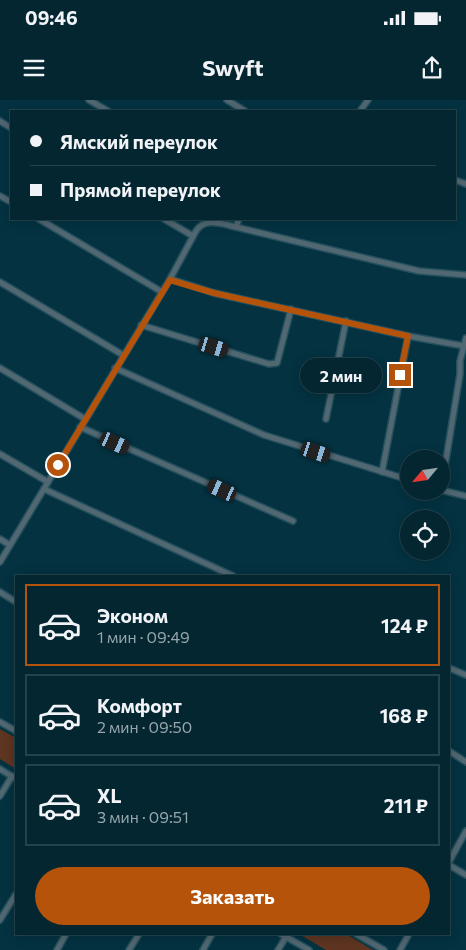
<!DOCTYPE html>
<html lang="ru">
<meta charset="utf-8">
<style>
body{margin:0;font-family:Commissioner,sans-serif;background:#0d2e39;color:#f1f3f6;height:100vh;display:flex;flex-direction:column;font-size:19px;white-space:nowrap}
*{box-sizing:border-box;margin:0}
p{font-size:16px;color:#97a5ab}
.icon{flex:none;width:28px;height:28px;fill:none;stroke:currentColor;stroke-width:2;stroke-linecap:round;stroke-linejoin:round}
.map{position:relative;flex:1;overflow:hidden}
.details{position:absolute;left:15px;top:475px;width:435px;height:360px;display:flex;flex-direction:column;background:#032631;border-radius:0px;box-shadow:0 2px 12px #0003,0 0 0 1px #24434d}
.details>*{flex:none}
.top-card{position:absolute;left:10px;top:10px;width:446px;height:110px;border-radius:0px;box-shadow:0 2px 12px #0003,0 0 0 1px #24434d;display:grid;align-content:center;height:110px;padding:0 20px;background:#032631}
.needle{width:32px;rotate:241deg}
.tools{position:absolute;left:400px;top:350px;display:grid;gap:10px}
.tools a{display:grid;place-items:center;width:50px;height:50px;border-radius:50%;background:#032631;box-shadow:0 2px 12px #0003,0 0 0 1px #24434d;font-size:25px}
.end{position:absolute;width:22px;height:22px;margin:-11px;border:6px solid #b45309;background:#fff;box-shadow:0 0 0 2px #fff}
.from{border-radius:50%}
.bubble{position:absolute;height:35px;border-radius:18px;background:#032631;box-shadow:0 2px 12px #0003,0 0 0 1px #24434d;font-size:16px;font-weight:700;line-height:35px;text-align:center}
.car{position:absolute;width:15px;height:30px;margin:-15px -8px;border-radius:6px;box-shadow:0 0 4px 1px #0007;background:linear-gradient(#222 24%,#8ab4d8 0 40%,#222 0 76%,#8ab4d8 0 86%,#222 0)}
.top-card b{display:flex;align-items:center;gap:18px;height:48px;font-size:19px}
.top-card b+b{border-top:1px solid #24434d}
.top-card i{width:12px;height:12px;background:#f1f3f6}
ul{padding:9px 0 0;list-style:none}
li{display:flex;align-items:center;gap:15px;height:82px;margin:0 10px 8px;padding:0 10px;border:2px solid #24434d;border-radius:0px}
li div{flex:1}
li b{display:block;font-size:19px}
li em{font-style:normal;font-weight:700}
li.selected{border-color:#b45309}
li>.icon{width:45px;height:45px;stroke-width:1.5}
.primary-button{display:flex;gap:10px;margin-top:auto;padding:10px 20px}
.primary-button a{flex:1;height:58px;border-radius:30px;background:#b45309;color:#fff;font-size:20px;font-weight:700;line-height:58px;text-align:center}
.status{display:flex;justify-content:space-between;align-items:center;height:35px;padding:0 25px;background:#032631;direction:ltr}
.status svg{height:14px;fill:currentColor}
header{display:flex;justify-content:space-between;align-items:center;height:65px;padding:0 20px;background:#032631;font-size:22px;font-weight:700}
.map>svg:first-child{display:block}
</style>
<div class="status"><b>09:46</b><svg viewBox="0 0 49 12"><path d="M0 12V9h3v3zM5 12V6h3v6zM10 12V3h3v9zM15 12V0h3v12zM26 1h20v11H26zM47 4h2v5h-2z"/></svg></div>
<header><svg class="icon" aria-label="menu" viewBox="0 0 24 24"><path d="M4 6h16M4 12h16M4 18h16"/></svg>Swyft<svg class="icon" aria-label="share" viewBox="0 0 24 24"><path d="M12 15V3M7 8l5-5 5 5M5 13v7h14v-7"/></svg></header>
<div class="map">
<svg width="466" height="850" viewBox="0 0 466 850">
<rect width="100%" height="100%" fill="#043241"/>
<g fill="#5e3521">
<path d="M0 629 16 638V669L0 659Z"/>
<path d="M299 834H346L373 850H326Z"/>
</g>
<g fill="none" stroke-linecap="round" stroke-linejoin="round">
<g stroke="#25505e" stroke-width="8">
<g id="minor">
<path d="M89 0 108 11"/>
<path d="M227 0 245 11"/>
<path d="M360 11 368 0"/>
<path d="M0 21 11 28"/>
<path d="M455 80 466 84"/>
<path d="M0 96 11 102"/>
<path d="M39 119 162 192"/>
<path d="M164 119 193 136"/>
<path d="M236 127 239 119"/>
<path d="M170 179 214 193 408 236 464 246"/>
<path d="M0 182 123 255"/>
<path d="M141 225 269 264 277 263 291 209"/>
<path d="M0 268 85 319"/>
<path d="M115 268 264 335 409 380"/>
<path d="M326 319 346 221"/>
<path d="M80 327 293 421"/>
<path d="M0 354 48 382"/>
<path d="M382 372 408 236"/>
<path d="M44 389 233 476"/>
<path d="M441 390 460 274V261L466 238"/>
<path d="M441 390 466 396"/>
<path d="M0 439 10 445"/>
<path d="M0 462 170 179 196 131C205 117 222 124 236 127L419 171 466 175"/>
<path d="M0 492 16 502"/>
<path d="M449 568 466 575"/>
<path d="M0 622 16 631"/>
<path d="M449 651 466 662"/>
<path d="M0 669 16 679"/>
<path d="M0 696 12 676"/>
<path d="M449 762 466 731"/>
<path d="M449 765 466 775"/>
<path d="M0 820 16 794"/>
<path d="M281 834 309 850"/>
<path d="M356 834 384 850"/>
<path d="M57 850 66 834"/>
<path d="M129 850 139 834"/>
<path d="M203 850 212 834"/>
<path d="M278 850 286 837"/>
<path d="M400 850 409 834"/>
</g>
</g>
<use href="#minor" stroke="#516771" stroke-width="5"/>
</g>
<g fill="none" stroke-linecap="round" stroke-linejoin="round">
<path stroke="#b45309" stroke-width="6" d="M58 365 170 180 214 193 408 236 400 275"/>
</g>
</svg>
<div class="tools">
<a><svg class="needle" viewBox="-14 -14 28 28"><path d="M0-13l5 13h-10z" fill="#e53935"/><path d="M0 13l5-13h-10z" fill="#97a5ab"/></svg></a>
<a><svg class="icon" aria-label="locate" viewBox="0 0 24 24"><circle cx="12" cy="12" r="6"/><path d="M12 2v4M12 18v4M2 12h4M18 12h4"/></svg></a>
</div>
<i class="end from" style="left:58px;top:365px"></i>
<i class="end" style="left:400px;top:275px"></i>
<div class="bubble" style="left:300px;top:258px;width:82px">2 мин</div>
<i class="car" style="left:214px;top:247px;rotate:107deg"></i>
<i class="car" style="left:115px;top:343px;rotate:114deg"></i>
<i class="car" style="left:316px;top:352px;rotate:108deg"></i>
<i class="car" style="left:222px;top:390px;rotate:294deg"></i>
<div class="top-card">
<b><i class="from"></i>Ямский переулок</b>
<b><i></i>Прямой переулок</b>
</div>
<section class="details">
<ul>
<li class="selected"><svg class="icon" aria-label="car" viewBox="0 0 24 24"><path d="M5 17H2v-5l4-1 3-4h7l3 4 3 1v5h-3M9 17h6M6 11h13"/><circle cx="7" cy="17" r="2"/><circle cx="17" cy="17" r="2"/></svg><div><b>Эконом</b><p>1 мин · 09:49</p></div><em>124 ₽</em></li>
<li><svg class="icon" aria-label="car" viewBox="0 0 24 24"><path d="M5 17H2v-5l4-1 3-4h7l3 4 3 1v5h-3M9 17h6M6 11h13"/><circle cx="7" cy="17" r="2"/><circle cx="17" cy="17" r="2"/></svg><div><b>Комфорт</b><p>2 мин · 09:50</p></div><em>168 ₽</em></li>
<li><svg class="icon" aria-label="car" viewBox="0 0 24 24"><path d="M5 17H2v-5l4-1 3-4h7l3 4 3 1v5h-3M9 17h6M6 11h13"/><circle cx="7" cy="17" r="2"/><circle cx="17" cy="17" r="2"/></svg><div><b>XL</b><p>3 мин · 09:51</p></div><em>211 ₽</em></li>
</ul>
<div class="primary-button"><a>Заказать</a></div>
</section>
</div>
